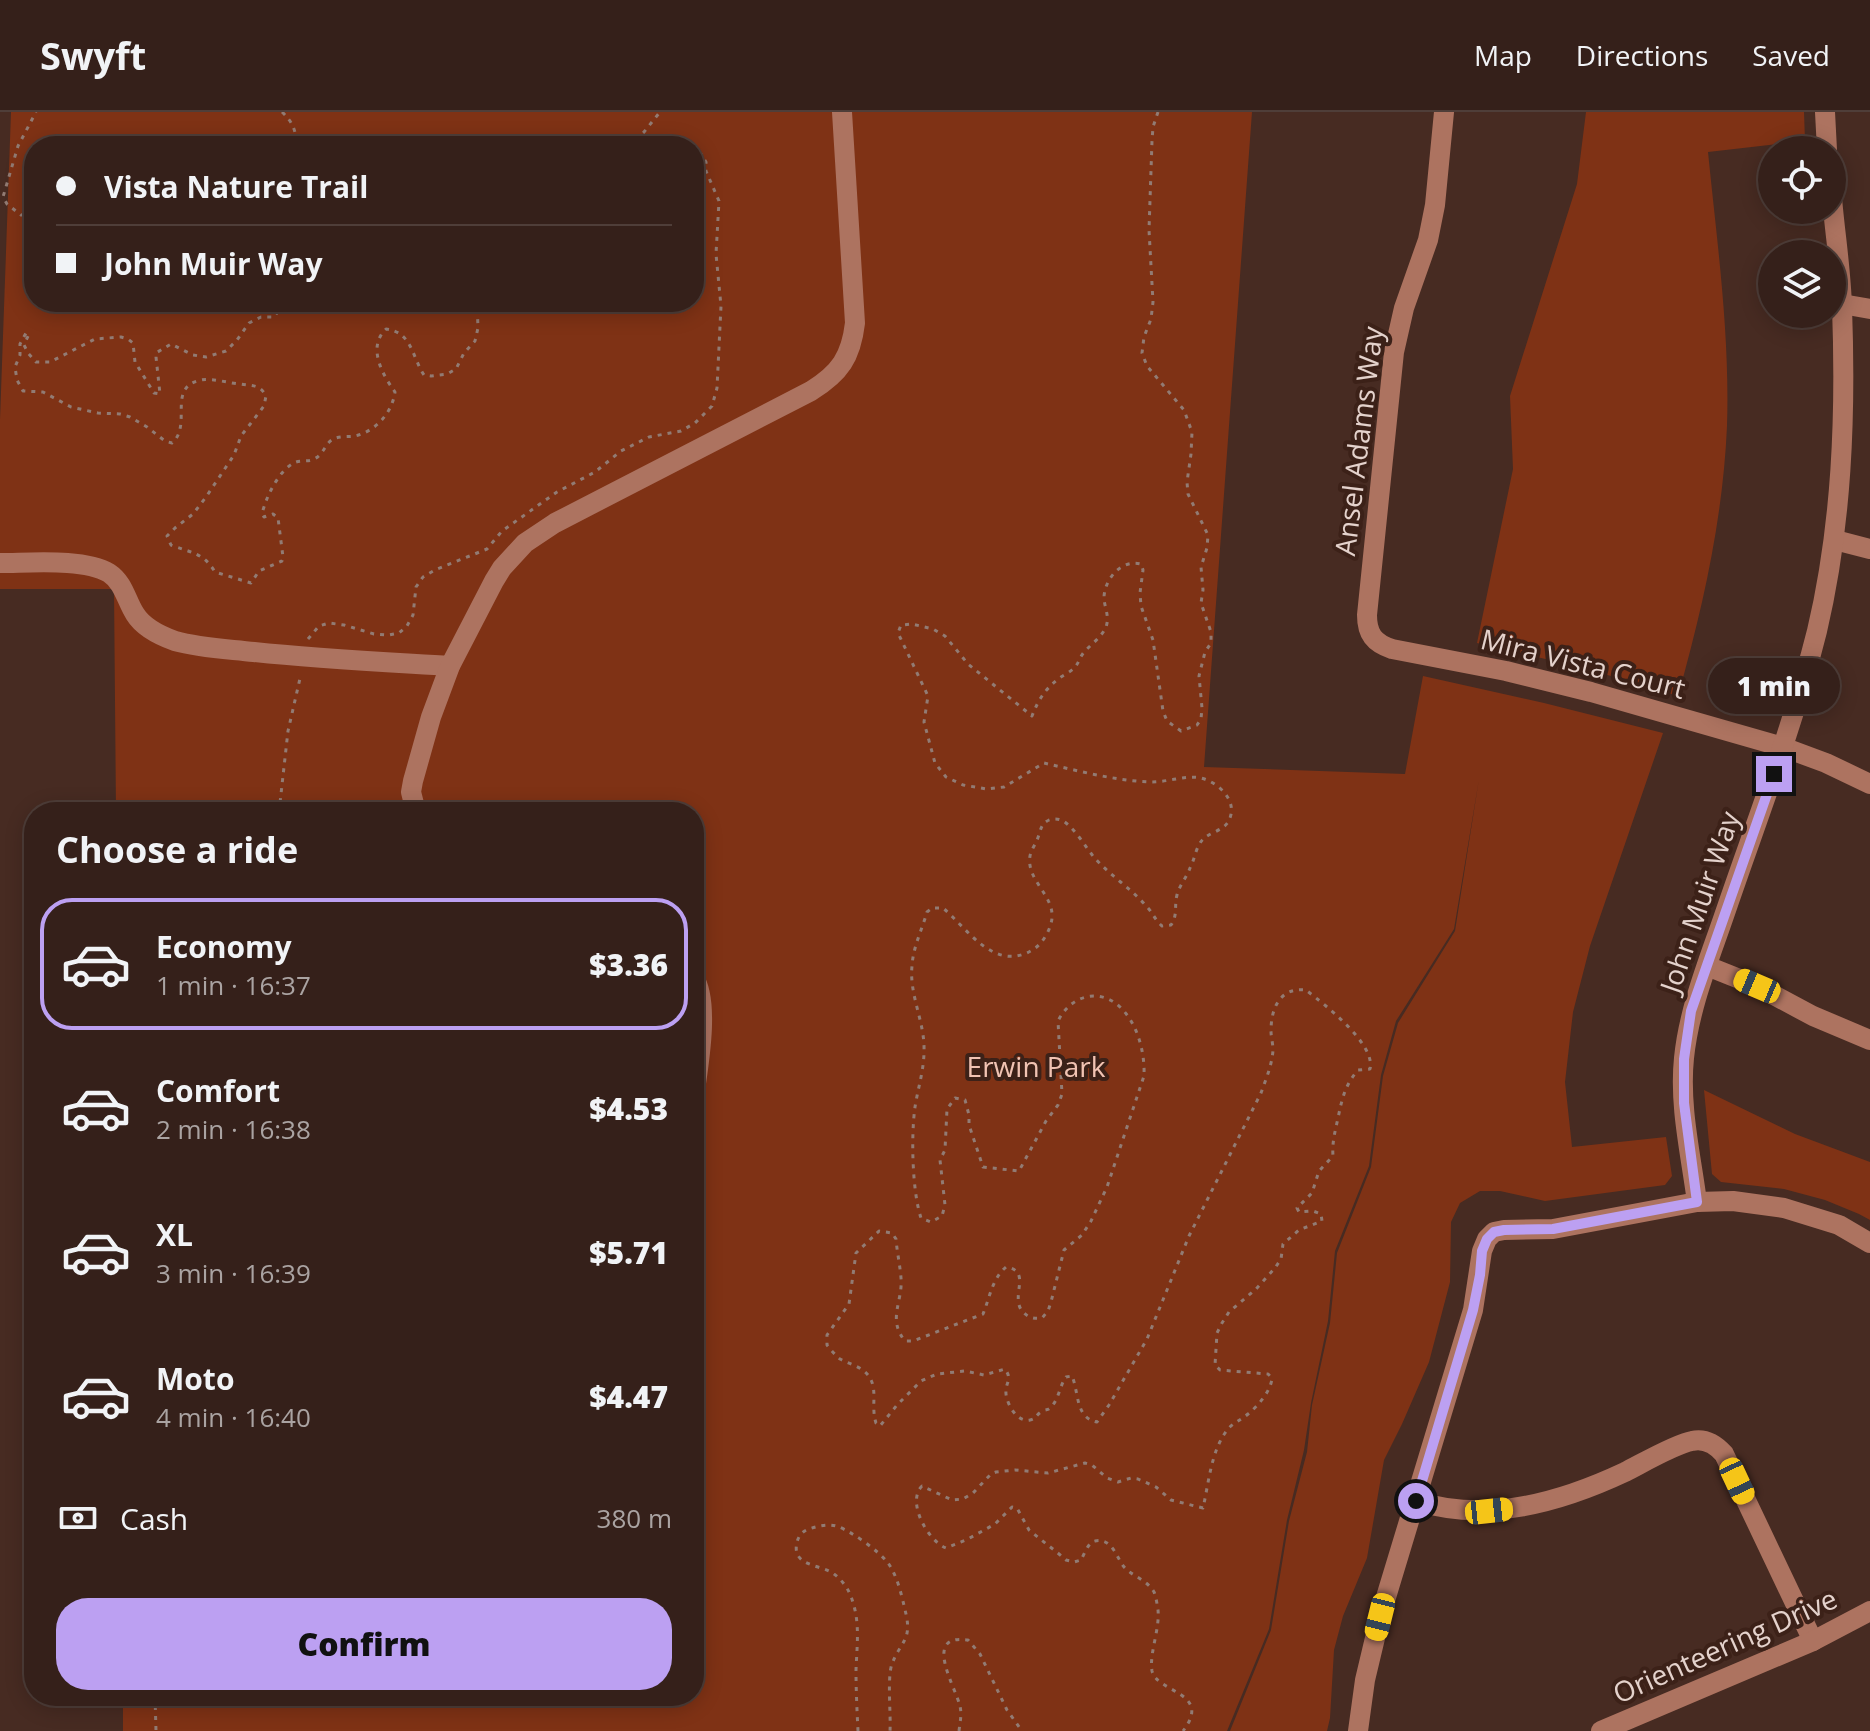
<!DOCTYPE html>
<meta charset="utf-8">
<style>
body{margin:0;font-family:"Open Sans",sans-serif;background:#3d2823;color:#f1f3f6;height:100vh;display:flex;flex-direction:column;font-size:30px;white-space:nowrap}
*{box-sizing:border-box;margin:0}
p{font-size:26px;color:#aaa3a2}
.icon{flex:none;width:44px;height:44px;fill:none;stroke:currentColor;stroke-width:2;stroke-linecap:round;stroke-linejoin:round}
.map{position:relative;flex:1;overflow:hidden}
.drawer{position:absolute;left:24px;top:690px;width:680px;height:904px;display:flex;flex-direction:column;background:#35201a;border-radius:32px;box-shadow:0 4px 20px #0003,0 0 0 2px #4f3e39}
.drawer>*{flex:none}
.guide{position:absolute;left:24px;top:24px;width:680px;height:176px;border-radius:32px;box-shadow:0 4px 20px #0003,0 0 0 2px #4f3e39;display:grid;align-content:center;height:176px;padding:0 32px;background:#35201a}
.controls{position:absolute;left:1758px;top:24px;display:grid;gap:16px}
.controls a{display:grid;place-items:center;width:88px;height:88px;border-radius:50%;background:#35201a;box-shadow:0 4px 20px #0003,0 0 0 2px #4f3e39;font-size:40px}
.end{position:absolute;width:36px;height:36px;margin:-18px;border:10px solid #bca0f2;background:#111;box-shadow:0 0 0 4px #111}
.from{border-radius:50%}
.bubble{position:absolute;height:56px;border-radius:28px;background:#35201a;box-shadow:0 4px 20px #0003,0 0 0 2px #4f3e39;font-size:26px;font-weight:800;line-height:56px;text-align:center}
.car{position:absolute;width:24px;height:48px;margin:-24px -12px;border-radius:10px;box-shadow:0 0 6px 2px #0007;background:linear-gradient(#f5c518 24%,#345 0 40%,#f5c518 0 76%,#345 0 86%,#f5c518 0)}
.guide b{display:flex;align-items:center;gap:28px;height:76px;font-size:30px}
.guide b+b{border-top:2px solid #4f3e39}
.guide i{width:20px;height:20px;background:#f1f3f6}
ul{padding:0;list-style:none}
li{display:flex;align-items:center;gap:24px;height:132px;margin:0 16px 12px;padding:0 16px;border:4px solid transparent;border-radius:32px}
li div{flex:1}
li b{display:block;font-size:30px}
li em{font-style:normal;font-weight:800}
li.selected{border-color:#bca0f2}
li>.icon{width:72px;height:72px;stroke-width:1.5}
h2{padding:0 32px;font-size:36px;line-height:96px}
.pay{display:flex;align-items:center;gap:20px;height:88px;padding:0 32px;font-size:30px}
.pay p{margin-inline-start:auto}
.primary-button{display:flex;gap:16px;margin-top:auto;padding:16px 32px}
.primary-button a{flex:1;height:92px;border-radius:32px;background:#bca0f2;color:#111;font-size:32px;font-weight:800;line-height:92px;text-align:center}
header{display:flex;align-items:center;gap:48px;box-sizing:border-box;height:112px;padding:0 40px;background:#35201a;border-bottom:2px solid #4f3e39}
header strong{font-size:38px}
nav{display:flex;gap:44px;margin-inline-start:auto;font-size:28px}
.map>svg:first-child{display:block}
</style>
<header>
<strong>Swyft</strong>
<nav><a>Map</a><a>Directions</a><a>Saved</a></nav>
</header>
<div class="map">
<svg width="1870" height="1619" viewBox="0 0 1870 1619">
<rect width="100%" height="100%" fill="#472b22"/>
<g fill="#7f3215" fill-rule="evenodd">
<path d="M11 0H1252L1204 655 1405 662 1423 564 1544 591 1663 621 1590 834 1573 900 1565 970 1572 1035 1666 1025 1672 1064 1665 1073 1545 1089 1500 1079H1480L1460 1091 1451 1110 1450 1170 1429 1250 1402 1312 1384 1348 1367 1446 1343 1504 1334 1538 1330 1606 1327 1619H1230L1271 1518 1289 1409 1307 1340 1312 1293 1330 1211 1337 1141 1371 1055 1383 964 1398 911 1455 819 1479 667 1454 817 1396 909 1381 963 1369 1054 1335 1139 1328 1209 1311 1291 1304 1338 1287 1408 1269 1517 1227 1619H123V1584H694V700H116L114 477H0V308ZM34 34H694V190H34Z"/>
<path d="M1586 0H1804L1805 29 1708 40C1717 130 1730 222 1727 314 1723 406 1703 495 1678 584L1584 556 1477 531 1513 357 1510 284 1577 72Z"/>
<path d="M1704 978 1795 1022 1870 1050V1108L1859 1102 1825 1088 1784 1077 1721 1070 1712 1062Z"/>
</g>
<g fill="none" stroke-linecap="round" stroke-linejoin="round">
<g stroke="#927b73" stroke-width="3" stroke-dasharray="4 6" stroke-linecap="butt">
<path d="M282 0C293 10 296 19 297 34"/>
<path d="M1158 0 1153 15 1152 29 1149 118 1153 190 1151 207 1144 225 1142 241 1147 254 1184 298 1192 320 1191 342 1187 370 1188 382 1208 423 1207 436 1201 455 1203 478 1201 491 1211 520V531L1205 540 1199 564 1202 596 1201 607 1197 613 1181 619 1167 609 1163 599 1153 528 1141 494 1140 481 1143 458 1141 452C1122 447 1105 466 1104 485 1104 495 1110 504 1106 515 1102 524 1093 531 1086 538 1080 544 1080 548 1076 554 1073 558 1066 562 1061 565 1046 576 1039 586 1032 604L968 552 945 524 933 517 912 512 901 513 898 521 928 584 924 610 935 651 946 665 963 673 987 677 1004 675 1044 651C1079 659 1116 669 1152 670 1168 670 1185 663 1201 666 1217 670 1237 687 1230 706 1225 721 1205 719 1199 733 1195 740 1194 749 1190 756 1187 765 1179 774 1177 783 1174 794 1178 803 1171 813L1162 814C1155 808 1153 801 1147 795 1131 776 1109 763 1093 744 1085 734 1077 720 1066 711 1061 707 1055 706 1049 708 1040 712 1041 719 1037 728 1035 733 1031 738 1030 744 1026 768 1054 783 1052 806 1051 817 1043 831 1034 837 995 862 968 817 943 796H932L927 800C922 818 913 835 912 854 909 883 925 910 924 939 924 958 918 976 915 995 911 1023 912 1079 921 1106L931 1110 942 1104 945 1093 940 1048 945 1038 947 997 955 986 965 988 969 1003V1013L983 1055 1019 1059 1046 1009 1058 993 1062 982 1058 909C1070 884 1099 875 1120 895 1138 912 1145 941 1144 964L1107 1075 1091 1109 1082 1123 1064 1138 1051 1190 1048 1199 1042 1206C1034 1207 1029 1206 1023 1200 1009 1185 1033 1159 1006 1155 992 1167 990 1185 983 1202L913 1229H905C887 1207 903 1190 901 1166 900 1153 897 1140 896 1127L892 1121 879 1119 856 1141 849 1192 827 1223V1233C831 1238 835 1243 840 1247 851 1253 865 1255 871 1268 877 1280 871 1296 876 1311L880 1314 897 1293 921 1269 937 1262 965 1259 984 1263 1005 1257C1013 1268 1005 1270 1006 1282 1007 1292 1017 1311 1030 1308 1037 1306 1035 1304 1041 1300 1047 1296 1047 1300 1052 1294 1059 1286 1060 1273 1066 1265L1072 1264C1079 1280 1075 1306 1097 1310L1109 1293 1147 1227 1189 1124 1261 981C1266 967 1272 953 1273 938 1273 932 1271 925 1271 919 1271 896 1280 875 1306 878 1325 893 1376 932 1370 957L1358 958C1345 973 1342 987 1338 1006 1335 1020 1332 1030 1333 1044L1319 1059 1312 1081 1297 1096 1299 1100 1313 1099 1321 1102 1322 1109 1299 1118 1283 1132 1281 1147 1275 1156 1256 1177 1229 1200 1222 1211 1217 1221 1215 1253 1220 1258 1268 1262 1272 1266C1271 1279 1258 1294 1248 1302 1241 1308 1233 1311 1228 1317 1211 1338 1209 1370 1203 1396L1171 1388 1156 1375 1138 1367 1131 1366 1118 1370 1107 1366 1092 1353 1085 1351 1048 1361 1015 1358 996 1360 991 1362 973 1381 963 1387 952 1388 922 1374C906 1390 928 1429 946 1436L968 1427 995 1412 1012 1395 1017 1396 1029 1418 1059 1442 1066 1448 1074 1450 1081 1448C1084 1443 1088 1430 1095 1429 1113 1425 1117 1448 1125 1456 1134 1465 1147 1468 1154 1480 1156 1484 1157 1492 1158 1498 1160 1517 1149 1542 1152 1559 1157 1581 1213 1580 1183 1619"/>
<path d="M628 34 644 20 660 0"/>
<path d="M34 102 21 103 7 92 3 85 18 34 36 0"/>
<path d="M294 190 284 191 274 205H261L249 211 237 228 226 239 206 245 193 243 171 232 156 241V245L160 282 154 281 135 250 133 231 128 227 121 225 95 227 50 250H36L28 241 24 233 29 222 26 221 20 232V243L15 255 17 268 23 279 43 280 71 295 98 301 120 302 130 305 147 315 165 329 172 331C193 313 166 275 201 268 213 266 228 271 240 272 252 274 260 272 266 284L264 294 241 324 234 343 206 385 193 402 175 416 167 424 171 433C191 441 203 440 215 460L251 471 259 459 282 449 283 445 278 406 273 402 264 405 262 402C266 385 279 357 296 350 302 348 309 350 314 347 325 342 325 329 336 326 342 324 349 325 355 324 376 319 392 301 395 280 382 262 367 235 386 217 412 220 412 245 424 263L431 264 447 262 456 257 464 241 475 229 478 216 477 190"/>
<path d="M308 527 319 514 329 511 344 513 374 522 389 523 399 521 407 514 413 503 416 475 423 465 435 458 487 437 502 419 557 380 595 360 621 339 649 325 681 319 695 311 712 294 717 276 721 194 716 142 719 89 706 59V50L701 42 694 41"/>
<path d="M279 700 288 619 301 562"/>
<path d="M155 1584 156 1619"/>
<path d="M858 1619C857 1599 856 1578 856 1558 857 1531 861 1506 849 1480 846 1474 840 1466 834 1462 821 1452 791 1455 797 1430 799 1423 803 1419 809 1417 818 1414 829 1411 839 1415 852 1420 879 1439 888 1451 898 1465 902 1485 906 1502 912 1529 900 1530 892 1552 887 1565 891 1602 890 1619"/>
<path d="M959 1619C960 1610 962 1603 960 1594 955 1574 922 1521 968 1528L980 1542 1007 1598 1022 1619"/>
</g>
<g stroke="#ad7360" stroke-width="20">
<path d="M1444 0 1435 93 1428 128 1404 196 1394 240 1367 503C1367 522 1374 531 1392 537L1506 559 1591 580 1783 635 1826 651 1870 672"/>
<path d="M1825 0 1827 38"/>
<path d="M1842 192 1870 197"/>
<path d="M1835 428 1870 437"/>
<path d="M0 451C30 451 84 446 109 461 124 471 126 488 135 502 143 515 161 524 175 529 200 536 228 537 254 540 319 547 384 550 450 554"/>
<path d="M416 700 411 680 413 669 431 605 450 554 494 469 502 456 525 431 555 411 811 279C840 261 851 245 855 211L842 0"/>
<path d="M1707 854 1757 874 1813 904 1870 928"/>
<path d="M694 866C710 891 698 956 694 985"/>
<path d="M1697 1090C1691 1043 1679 994 1684 946 1689 896 1709 848 1725 801 1757 707 1793 615 1817 519 1842 413 1846 304 1842 195 1841 158 1835 122 1832 86"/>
<path d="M1416 1389C1487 1411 1559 1391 1625 1360 1641 1352 1675 1332 1692 1329 1705 1326 1716 1333 1724 1342L1813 1529"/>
<path d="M1358 1619 1365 1568 1380 1505 1473 1198 1482 1139 1487 1127 1494 1120 1504 1118 1553 1117 1697 1090 1733 1089 1784 1096 1839 1113 1870 1131"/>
<path d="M1601 1619 1813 1529 1870 1499"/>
</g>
</g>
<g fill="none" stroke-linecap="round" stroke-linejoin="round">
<path stroke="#bca0f2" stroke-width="10" d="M1416 1389 1473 1198 1480 1163 1482 1139 1487 1127 1494 1120 1504 1118 1553 1117 1697 1090 1684 991V947L1691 899 1774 662"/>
</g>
<g text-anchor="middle" stroke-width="8" stroke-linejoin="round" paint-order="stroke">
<g font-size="28" fill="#e4d2cc" stroke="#3c2118">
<text transform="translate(1359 329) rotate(-83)" y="10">Ansel Adams Way</text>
<text transform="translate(1583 552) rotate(14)" y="10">Mira Vista Court</text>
<text transform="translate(1700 790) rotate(-71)" y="10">John Muir Way</text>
<text transform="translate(1725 1534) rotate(-24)" y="10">Orienteering Drive</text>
</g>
<g font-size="28" fill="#f1c3b3" stroke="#3c2118">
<text x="1036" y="965">Erwin Park</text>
</g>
</g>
</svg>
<div class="controls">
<a><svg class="icon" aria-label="locate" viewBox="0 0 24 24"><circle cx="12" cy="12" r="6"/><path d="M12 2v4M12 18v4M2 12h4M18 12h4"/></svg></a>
<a><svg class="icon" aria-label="layers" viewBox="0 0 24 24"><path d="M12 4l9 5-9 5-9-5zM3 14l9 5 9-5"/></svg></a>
</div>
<i class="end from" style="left:1416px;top:1389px"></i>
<i class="end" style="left:1774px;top:662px"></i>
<div class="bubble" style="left:1708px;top:546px;width:132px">1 min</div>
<i class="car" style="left:1757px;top:874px;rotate:293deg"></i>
<i class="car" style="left:1737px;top:1369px;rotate:155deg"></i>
<i class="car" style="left:1489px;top:1399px;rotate:84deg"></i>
<i class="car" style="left:1380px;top:1505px;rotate:194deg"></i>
<div class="guide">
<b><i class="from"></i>Vista Nature Trail</b>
<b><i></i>John Muir Way</b>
</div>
<section class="drawer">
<h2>Choose a ride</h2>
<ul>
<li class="selected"><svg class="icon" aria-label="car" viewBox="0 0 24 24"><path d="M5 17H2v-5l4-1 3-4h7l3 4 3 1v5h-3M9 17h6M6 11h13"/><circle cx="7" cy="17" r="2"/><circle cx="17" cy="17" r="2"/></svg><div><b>Economy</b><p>1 min · 16:37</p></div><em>$3.36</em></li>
<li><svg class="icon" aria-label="car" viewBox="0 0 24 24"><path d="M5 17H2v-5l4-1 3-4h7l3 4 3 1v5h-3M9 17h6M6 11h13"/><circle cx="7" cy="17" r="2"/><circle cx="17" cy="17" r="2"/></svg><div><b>Comfort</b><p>2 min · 16:38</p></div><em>$4.53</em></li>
<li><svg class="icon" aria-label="car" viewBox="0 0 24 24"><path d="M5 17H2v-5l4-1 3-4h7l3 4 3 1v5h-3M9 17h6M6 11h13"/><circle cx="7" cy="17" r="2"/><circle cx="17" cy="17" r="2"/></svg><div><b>XL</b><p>3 min · 16:39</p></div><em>$5.71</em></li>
<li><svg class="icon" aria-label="car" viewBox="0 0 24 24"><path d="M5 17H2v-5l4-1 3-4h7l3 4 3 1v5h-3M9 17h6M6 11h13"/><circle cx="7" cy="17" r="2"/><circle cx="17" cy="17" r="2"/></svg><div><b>Moto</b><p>4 min · 16:40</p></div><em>$4.47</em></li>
</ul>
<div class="pay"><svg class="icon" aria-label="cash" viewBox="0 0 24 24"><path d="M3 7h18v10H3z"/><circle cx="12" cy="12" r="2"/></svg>Cash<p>380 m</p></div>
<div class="primary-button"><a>Confirm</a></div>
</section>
</div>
